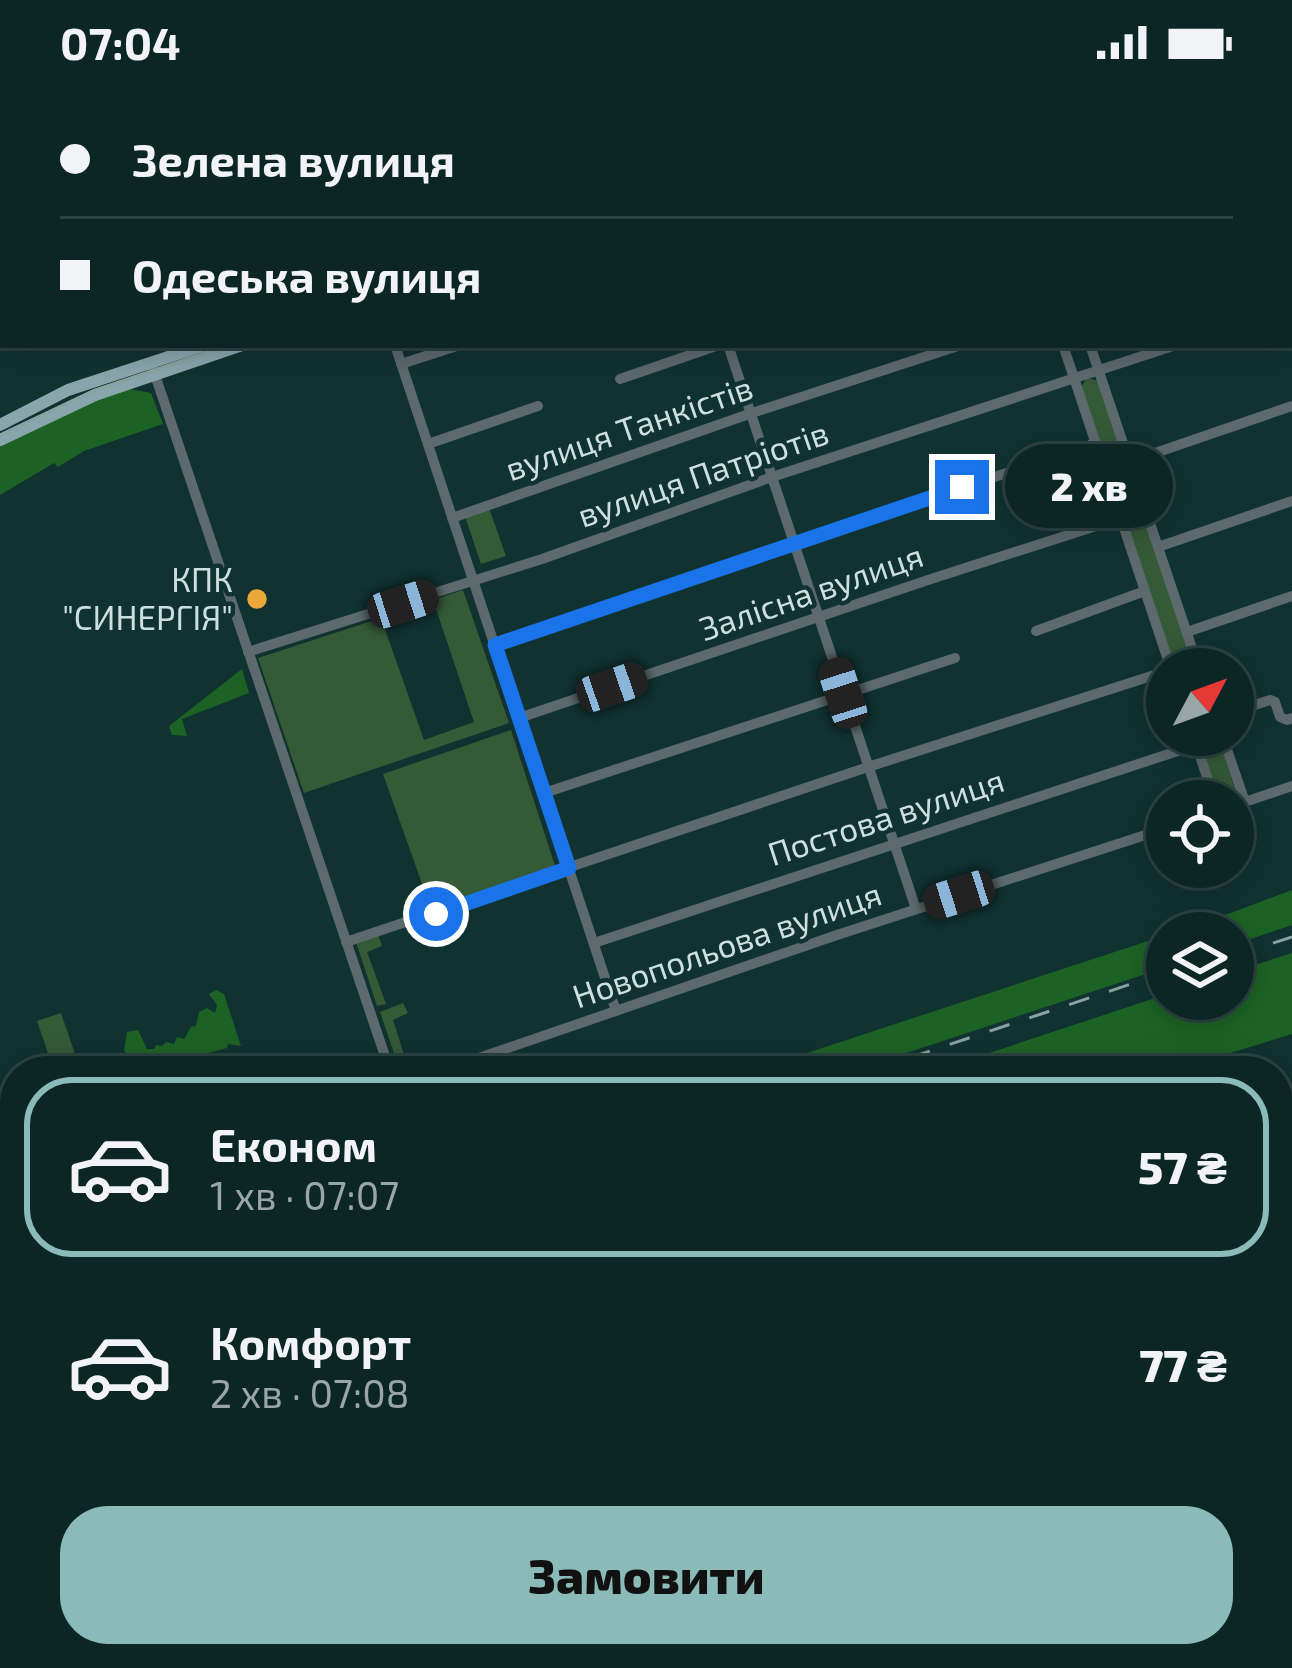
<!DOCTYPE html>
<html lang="uk">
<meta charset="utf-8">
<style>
body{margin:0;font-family:"Exo 2",sans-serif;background:#1a3232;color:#f1f3f6;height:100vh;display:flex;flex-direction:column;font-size:45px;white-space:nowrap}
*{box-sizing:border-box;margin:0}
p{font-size:39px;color:#9aa5a7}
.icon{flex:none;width:66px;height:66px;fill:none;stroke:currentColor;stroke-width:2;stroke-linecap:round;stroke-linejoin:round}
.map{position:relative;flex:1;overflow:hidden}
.panel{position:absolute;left:0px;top:972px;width:1293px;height:612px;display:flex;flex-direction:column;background:#0c2625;border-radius:48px 48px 0 0;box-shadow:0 6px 30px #0003,0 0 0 3px #2c4342}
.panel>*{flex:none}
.top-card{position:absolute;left:0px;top:0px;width:1293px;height:264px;box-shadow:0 6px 30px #0003,0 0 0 3px #2c4342;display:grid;align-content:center;height:264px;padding:0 60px;background:#0c2625}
.needle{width:78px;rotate:49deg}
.fabs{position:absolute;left:1146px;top:564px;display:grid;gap:24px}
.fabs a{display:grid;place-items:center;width:108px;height:108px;border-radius:50%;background:#0c2625;box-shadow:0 6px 30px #0003,0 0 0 3px #2c4342;font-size:60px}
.end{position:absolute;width:54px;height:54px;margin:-27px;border:15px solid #1a73e8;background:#fff;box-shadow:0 0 0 6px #fff}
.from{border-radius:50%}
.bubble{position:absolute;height:84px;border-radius:42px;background:#0c2625;box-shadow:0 6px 30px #0003,0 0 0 3px #2c4342;font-size:39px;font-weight:800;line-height:84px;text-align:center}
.car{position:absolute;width:36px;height:72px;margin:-36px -18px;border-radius:15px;box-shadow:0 0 9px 3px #0007;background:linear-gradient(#222 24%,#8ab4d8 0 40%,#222 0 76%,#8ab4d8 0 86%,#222 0)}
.top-card b{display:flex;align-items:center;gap:42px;height:114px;font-size:45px}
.top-card b+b{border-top:3px solid #2c4342}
.top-card i{width:30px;height:30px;background:#f1f3f6}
ul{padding:21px 0 0;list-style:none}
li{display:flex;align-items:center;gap:36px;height:180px;margin:0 24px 18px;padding:0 36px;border:6px solid transparent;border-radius:48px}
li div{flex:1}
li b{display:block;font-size:45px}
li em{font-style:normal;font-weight:800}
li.on{border-color:#8bbbb9}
li>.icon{width:108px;height:108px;stroke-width:1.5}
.action{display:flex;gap:24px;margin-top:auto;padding:24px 60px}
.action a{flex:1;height:138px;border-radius:48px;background:#8bbbb9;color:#111;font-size:48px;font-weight:800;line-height:138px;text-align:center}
.status{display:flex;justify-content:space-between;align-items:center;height:84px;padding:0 60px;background:#0c2625;direction:ltr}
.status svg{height:33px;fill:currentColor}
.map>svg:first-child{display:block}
</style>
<div class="status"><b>07:04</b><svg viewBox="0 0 49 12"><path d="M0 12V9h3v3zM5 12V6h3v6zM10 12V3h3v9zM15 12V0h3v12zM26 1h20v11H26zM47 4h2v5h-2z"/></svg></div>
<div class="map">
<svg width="1292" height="1584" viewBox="0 0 1292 1584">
<rect width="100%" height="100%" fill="#103231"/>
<g fill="#355a36">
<path d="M1087 294 1099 297 1196 585H1175L1080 304Z"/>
<path d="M489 424 506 472 481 480 465 432Z"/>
<path d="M463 506 509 639 304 709 258 574 381 534 424 656 474 638 433 516Z"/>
<path d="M511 646 556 785 432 828 383 690Z"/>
<path d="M1197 651H1217L1236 709 1231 717 1218 714Z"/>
<path d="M378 851 382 862 367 868 386 920 377 922 356 858Z"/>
<path d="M403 919 408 929 393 936 406 977 397 978 380 928Z"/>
<path d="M61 929 76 973 52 981 37 937Z"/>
</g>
<g fill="#1d6225">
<path d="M129 305 151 309 163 340 84 367 58 383 54 379 0 411V362L97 314Z"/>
<path d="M242 585 249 609 182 635 187 652 172 651 169 642Z"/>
<path d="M1292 806V841L1233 861V849H1177Z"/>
<path d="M1167 853V883L852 987H752L1148 857 1152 861Z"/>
<path d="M1292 869V950L1172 987H1129L1123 970 1075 987H935L1167 910V915H1233V888Z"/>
<path d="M216 906 224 910 241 962 228 960 227 964 143 987 136 986 134 976 124 967 127 948 138 946 147 965H154L156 961 162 962 166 958 174 960 177 953 184 955 191 943 196 942 199 928 207 924 215 929 217 921 209 910Z"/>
<path d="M15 1292V1359L0 1364V1297Z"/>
</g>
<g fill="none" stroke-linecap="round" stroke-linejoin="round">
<g stroke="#5c696d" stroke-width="10">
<path d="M711 0 712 3"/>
<path d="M979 3V0"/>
<path d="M1290 28 1292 27"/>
<path d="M1290 123 1292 122"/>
<path d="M1290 224 1292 223"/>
<path d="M395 261 616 927"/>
<path d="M728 261 916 825"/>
<path d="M1063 261 1171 585"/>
<path d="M1090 261 1199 585"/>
<path d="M401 280 460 261"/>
<path d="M153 285 390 987"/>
<path d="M620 295 719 261"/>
<path d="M428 360 538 322"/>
<path d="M1129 378 1292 322"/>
<path d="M452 434 752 329 961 261"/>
<path d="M1158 463 1292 417"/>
<path d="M1036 547 1145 507"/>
<path d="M1187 548 1292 512"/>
<path d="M495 561 793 459 1089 362 1095 357"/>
<path d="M248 568 542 475 772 393 1176 261"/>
<path d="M1233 628 1270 616 1275 618 1280 633 1287 636 1292 634"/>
<path d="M519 634 928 496 1121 434"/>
<path d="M1193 651 1215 717"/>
<path d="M1222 651 1245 718"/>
<path d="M544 709 955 574"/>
<path d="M1233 722 1292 702"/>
<path d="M346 858 868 683 1167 587"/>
<path d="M594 859 1196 661"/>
<path d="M191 987 235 974 310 987"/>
<path d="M441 987 837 851 1167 744"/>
<path d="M1278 1030 1292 1027"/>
<path d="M0 1044 15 1039"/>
<path d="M1278 1354 1292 1350"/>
<path d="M1009 1569 1013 1584"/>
<path d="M490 1584 541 1569"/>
</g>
<g stroke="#8aa6ad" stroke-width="12">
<path d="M287 0 288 3"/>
<path d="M310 0 311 3"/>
<path d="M994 3 1003 0"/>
<path d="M0 341 68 306 205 261"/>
<path d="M0 356 95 311 242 261"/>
</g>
<g stroke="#8aa2a1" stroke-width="3">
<path d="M276 0 277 3"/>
<path d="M0 352 93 307 231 261"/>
</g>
<g stroke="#8aa2a1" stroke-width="3" stroke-dasharray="21 21" stroke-linecap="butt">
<path d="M1233 872 1292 853"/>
<path d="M870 987 1167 888"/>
<path d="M0 1286 15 1280"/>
</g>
</g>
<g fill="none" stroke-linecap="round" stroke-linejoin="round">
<path stroke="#1a73e8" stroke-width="15" d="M436 830 569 784 495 561 962 403"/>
</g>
<circle fill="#eda83b" stroke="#103231" stroke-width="4.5" cx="257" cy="515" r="12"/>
<g text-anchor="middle" stroke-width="9" stroke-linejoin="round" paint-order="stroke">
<g font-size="33" fill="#cddfde" stroke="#103231">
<text transform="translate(629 344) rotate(-19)" y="12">вулиця Танкістів</text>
<text transform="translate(703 390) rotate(-19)" y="12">вулиця Патріотів</text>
<text transform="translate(811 508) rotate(-19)" y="12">Залісна вулиця</text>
<text transform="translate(886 733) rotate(-18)" y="12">Постова вулиця</text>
<text transform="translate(727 861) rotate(-19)" y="12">Новопольова вулиця</text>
</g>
<g font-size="33" fill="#cddfde" stroke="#103231" text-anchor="end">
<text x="233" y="508">КПК<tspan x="233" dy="38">"СИНЕРГІЯ"</tspan></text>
</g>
</g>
</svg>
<div class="fabs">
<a><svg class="needle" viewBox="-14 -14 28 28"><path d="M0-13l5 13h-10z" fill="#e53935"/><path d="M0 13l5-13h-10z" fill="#9aa5a7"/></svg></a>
<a><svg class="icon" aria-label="locate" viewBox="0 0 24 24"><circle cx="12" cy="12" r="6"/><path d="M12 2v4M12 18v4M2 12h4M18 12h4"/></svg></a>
<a><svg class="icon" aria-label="layers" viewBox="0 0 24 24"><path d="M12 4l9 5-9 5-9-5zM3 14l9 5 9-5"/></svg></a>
</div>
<i class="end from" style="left:436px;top:830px"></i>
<i class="end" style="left:962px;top:403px"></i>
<div class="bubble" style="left:1005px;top:360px;width:168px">2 хв</div>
<i class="car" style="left:403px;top:520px;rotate:72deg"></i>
<i class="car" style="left:612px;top:603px;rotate:71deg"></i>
<i class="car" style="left:843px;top:609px;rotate:342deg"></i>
<i class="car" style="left:959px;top:811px;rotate:252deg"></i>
<div class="top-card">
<b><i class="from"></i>Зелена вулиця</b>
<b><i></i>Одеська вулиця</b>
</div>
<section class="panel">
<ul>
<li class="on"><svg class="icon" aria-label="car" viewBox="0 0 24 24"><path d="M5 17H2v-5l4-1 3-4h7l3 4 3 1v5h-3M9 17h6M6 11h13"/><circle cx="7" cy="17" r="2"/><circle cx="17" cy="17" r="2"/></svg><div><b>Економ</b><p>1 хв · 07:07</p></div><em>57 ₴</em></li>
<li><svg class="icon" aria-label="car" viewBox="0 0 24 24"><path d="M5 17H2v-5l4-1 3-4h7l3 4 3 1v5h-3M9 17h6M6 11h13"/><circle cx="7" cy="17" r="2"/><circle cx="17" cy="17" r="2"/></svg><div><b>Комфорт</b><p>2 хв · 07:08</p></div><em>77 ₴</em></li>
</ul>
<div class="action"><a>Замовити</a></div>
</section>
</div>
